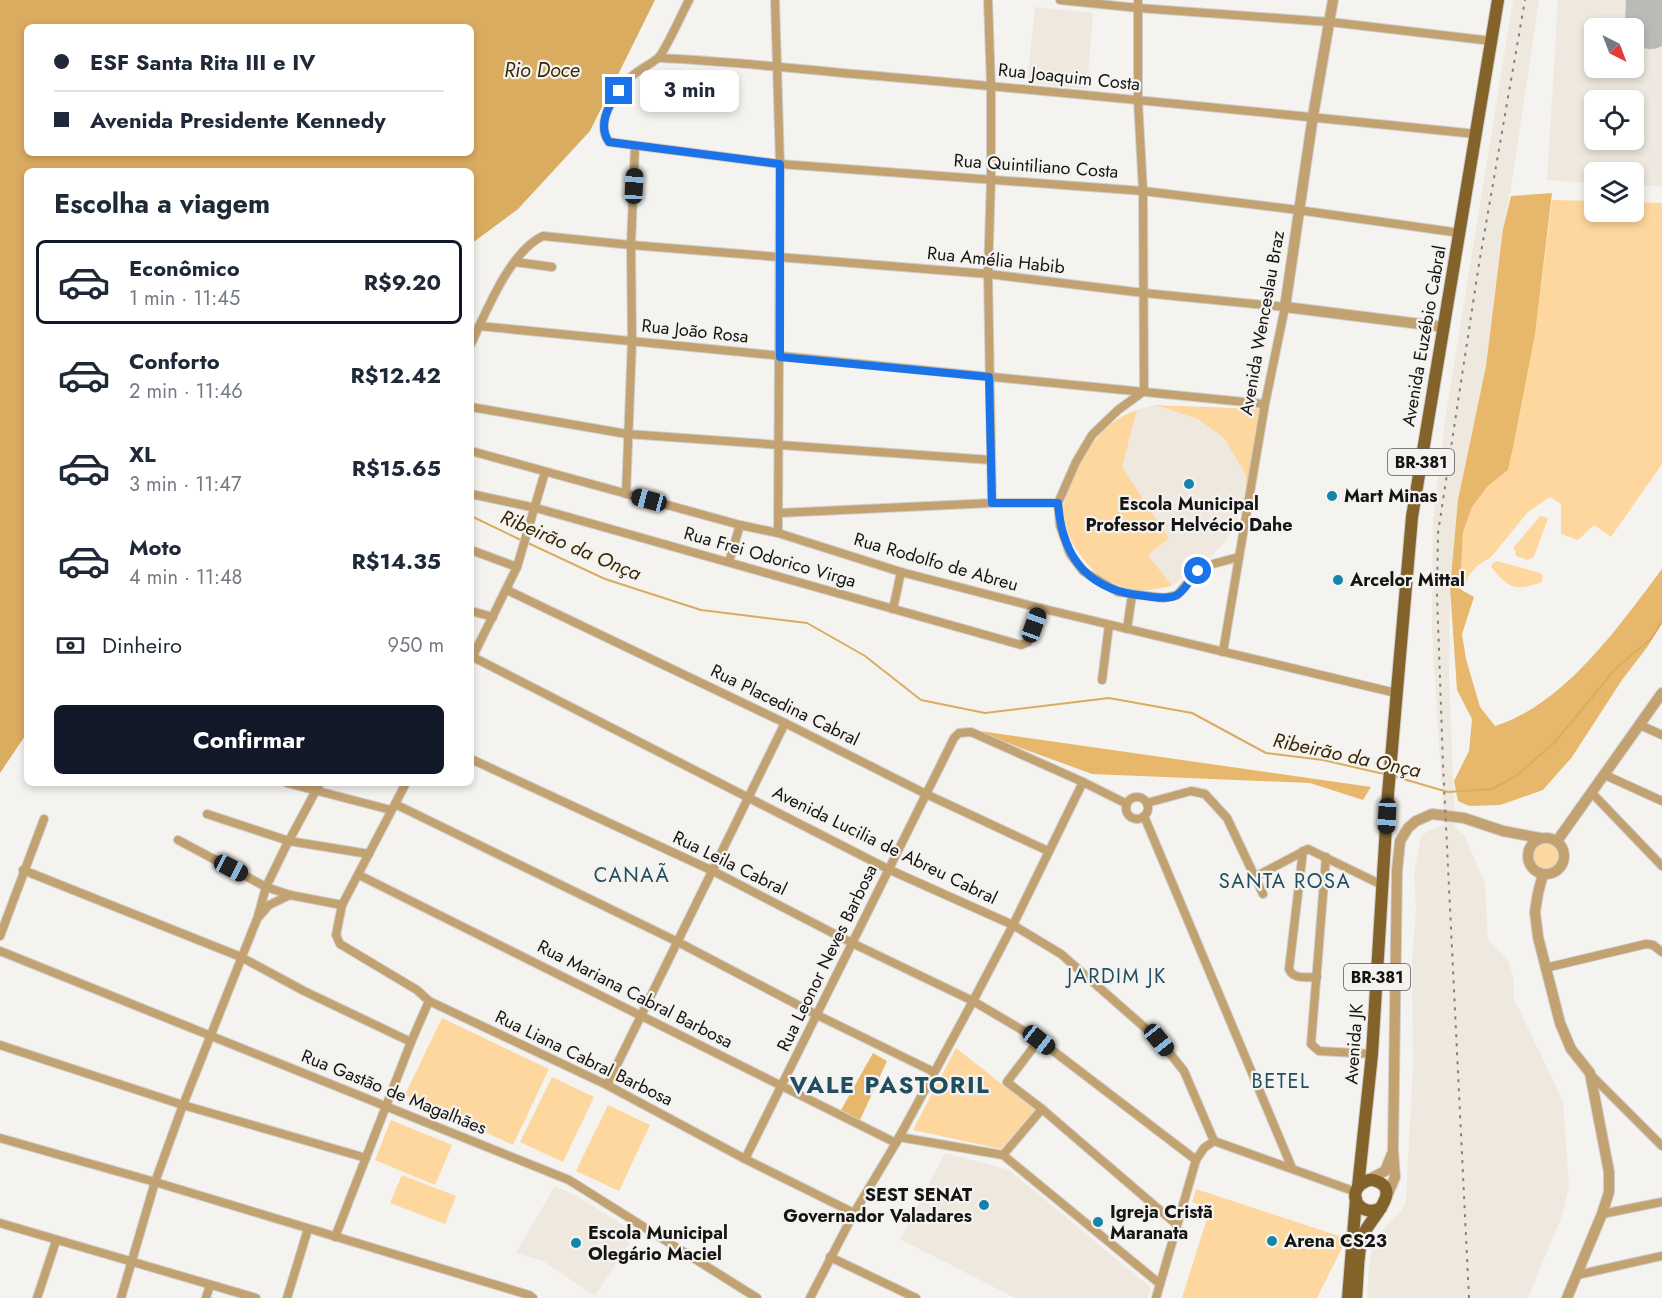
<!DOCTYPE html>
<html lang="pt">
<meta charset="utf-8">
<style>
body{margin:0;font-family:Jost,sans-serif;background:#f6f6f7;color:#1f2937;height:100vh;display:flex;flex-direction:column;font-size:22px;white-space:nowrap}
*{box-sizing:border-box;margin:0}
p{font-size:20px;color:#747a83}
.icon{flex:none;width:33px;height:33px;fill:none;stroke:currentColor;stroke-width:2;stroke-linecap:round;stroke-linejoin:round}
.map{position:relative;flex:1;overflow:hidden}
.panel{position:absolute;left:24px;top:168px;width:450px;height:618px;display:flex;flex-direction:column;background:#fff;border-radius:9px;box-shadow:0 3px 9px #0003}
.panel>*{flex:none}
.banner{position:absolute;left:24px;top:24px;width:450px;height:132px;border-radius:9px;box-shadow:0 3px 9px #0003;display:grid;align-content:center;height:132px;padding:0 30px;background:#fff}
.needle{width:39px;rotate:138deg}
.tools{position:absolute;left:1584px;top:18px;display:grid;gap:12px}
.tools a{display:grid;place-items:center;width:60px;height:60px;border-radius:9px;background:#fff;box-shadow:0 3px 9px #0003;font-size:30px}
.end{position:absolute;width:27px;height:27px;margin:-14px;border:8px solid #1a73e8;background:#fff;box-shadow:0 0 0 3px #fff}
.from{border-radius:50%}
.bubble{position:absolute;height:42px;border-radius:9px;background:#fff;box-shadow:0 3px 9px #0003;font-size:20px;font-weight:700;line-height:42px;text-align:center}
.car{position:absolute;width:18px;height:36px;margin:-18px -9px;border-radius:8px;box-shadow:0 0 4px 2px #0007;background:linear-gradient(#222 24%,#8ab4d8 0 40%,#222 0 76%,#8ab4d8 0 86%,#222 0)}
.banner b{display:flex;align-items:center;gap:21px;height:57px;font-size:22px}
.banner b+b{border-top:2px solid #e0e1e3}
.banner i{width:15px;height:15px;background:#1f2937}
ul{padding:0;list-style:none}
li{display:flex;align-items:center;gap:18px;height:84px;margin:0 12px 9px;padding:0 18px;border:3px solid transparent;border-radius:9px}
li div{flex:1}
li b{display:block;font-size:22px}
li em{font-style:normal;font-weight:700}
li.on{border-color:#111827}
li>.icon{width:54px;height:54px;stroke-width:1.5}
h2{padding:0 30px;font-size:27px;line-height:72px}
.pay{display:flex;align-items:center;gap:15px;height:66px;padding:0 30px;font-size:22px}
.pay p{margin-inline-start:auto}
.cta{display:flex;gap:12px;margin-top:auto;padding:12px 30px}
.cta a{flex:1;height:69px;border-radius:9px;background:#111827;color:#fff;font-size:24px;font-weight:700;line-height:69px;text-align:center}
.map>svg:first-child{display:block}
</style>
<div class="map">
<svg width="1662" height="1298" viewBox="0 0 1662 1298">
<rect width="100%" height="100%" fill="#f5f3f0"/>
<g fill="#eee8df" fill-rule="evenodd">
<path d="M1513 0H1539L1511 188 1503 229 1486 366 1458 500 1450 588 1449 675 1455 828 1465 836 1485 884 1488 940 1509 962 1514 981V999L1563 1101 1569 1185 1563 1213 1528 1298H1367L1369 1265 1373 1245 1376 1237 1401 1211 1406 1202 1413 1065 1412 964 1416 908 1414 872 1421 837 1429 830 1444 825 1432 631 1433 519 1446 414Z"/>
<path d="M1558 0H1662V186L1634 185V172H1594V183L1547 180ZM1634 28V68H1594V28ZM1594 100H1634V140H1594Z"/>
<path d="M1035 7 1093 13 1087 89 1027 83Z"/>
<path d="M1155 405 1198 419 1211 428 1224 438 1246 475V493L1242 510 1229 536 1214 554 1172 586 1148 555 1169 538 1122 467 1137 410Z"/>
<path d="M945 1153 1009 1170 1151 1288 1148 1298H1015L900 1239Z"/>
<path d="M555 1186 575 1195 636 1233 595 1296 543 1261 516 1253Z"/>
</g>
<g fill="#fdd79d">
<path d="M1552 200 1594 201V212H1634V202L1662 203V464L1611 537 1594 525 1578 540 1561 534V504L1550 497 1528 512 1491 557 1478 565 1469 575 1466 584 1460 589 1463 532 1472 507 1488 486 1508 470 1513 448 1535 335Z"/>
<path d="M1155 405 1260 409 1246 493V475L1224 438 1198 419Z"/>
<path d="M1137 410 1122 467 1169 538 1148 555 1172 586C1156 589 1139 593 1122 588 1091 579 1056 532 1065 499 1068 487 1075 476 1080 465 1093 440 1109 419 1137 410Z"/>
<path d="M1540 516 1548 518 1534 557 1527 560 1516 556 1514 547Z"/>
<path d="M1497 561 1540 573 1543 575 1542 582C1515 591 1510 590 1491 567L1493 563Z"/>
<circle cx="1546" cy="856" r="15"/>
<path d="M442 1018 549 1069 513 1145 405 1095Z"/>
<path d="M956 1048 1035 1110 1001 1149 913 1130Z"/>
<path d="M552 1077 594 1097 563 1162 520 1142Z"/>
<path d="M608 1105 650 1125 619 1191 576 1171Z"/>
<path d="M391 1120 452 1145 435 1185 375 1160Z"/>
<path d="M402 1175 456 1196 445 1224 390 1203Z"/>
<path d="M1196 1189 1345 1238 1344 1244 1317 1298H1182L1210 1209 1192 1202Z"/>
</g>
<g fill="#e7b86c">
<path d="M1552 193 1535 335 1513 448 1508 470 1488 486 1472 507 1463 532 1460 589 1474 597 1462 634 1466 659 1480 707 1495 726C1565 704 1619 626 1662 569V622L1648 646 1622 680 1572 757 1543 790 1500 805 1469 806 1458 801 1454 781 1469 751 1472 719 1457 690 1450 588 1458 500 1486 366 1503 229 1511 196Z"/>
<path d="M972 730 1371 787 1363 800 1310 783 1092 774Z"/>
<path d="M873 1053 887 1061 860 1120 841 1110Z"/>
</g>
<path fill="#daac60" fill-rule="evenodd" d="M0 0H655L590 131 518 209 471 244V171H27V733L0 773ZM27 27H471V153H27Z"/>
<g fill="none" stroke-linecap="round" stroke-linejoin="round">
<g stroke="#daac60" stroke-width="2">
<path d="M471 516 523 541"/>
<path d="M528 543 605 579 701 610 807 623 865 656 921 700 985 713 1109 698 1192 713 1266 753 1323 760 1384 774"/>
<path d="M1393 776 1448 792 1492 789 1516 776 1554 743 1617 667 1651 639 1662 622"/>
</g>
<path stroke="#bbbab7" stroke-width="20" d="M1651 6 1662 8"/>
<path stroke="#bbbab7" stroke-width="50" d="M1650 24 1651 0"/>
<g stroke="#d1cfcd" stroke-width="10">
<g id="minor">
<path d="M689 0C683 11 665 52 658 58 650 65 639 69 631 77 616 92 594 121 609 142L780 164 1143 191 1298 210 1460 233"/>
<path d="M775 0 780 164 778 533"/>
<path d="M988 0 991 86V179L988 274 992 503"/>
<path d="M1060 0 1138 8 1330 22 1492 41"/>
<path d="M1138 0V101L1143 191 1144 391 1118 410 1092 435 1076 462 1058 503 1060 526 1070 554 1083 571 1118 592 1164 598 1177 595 1198 571 1209 565 1239 557"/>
<path d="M659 58C735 61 812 71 889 77 1085 94 1281 114 1476 134"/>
<path d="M515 262 552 267"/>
<path d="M479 326 1265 404"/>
<path d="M471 344C486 312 510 251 543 236L631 245 988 274 1144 293 1285 307 1265 404 1223 652"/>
<path d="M471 407 627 434 991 460"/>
<path d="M471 451 740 525 778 533 901 572 1040 608 1396 693"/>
<path d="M471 494 536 508 1021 645 1028 642 1040 608"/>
<path d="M626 494 632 341 631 245 635 146"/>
<path d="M779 513 992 503H1058"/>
<path d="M471 550 517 567"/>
<path d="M729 562 740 525"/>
<path d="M507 590 785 723 926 794 1048 851"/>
<path d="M893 609 901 572"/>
<path d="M471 611 493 617"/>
<path d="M1127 629 1132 595"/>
<path d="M473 657 890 870 1013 925 1061 954 1159 1040 1184 1071 1214 1141"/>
<path d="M471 660 517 567 545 472"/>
<path d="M1102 680 1109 625"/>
<path d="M1640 725 1662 735"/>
<path d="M471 759 713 871 852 943 973 1001 1039 1040 1196 1160"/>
<path d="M1605 775 1662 801"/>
<path d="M287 783 391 810"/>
<path d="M406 783 342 905 336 935 340 944 417 990 429 1001 607 1085 745 1159 854 1213"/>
<path d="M1591 792 1662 866"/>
<circle cx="1137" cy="808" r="11"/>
<path d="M1147 803 1191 791 1205 794 1227 818 1263 894"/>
<path d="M395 804 678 942 817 1015 934 1072"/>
<path d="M207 814 289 841 369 854"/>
<path d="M1144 816 1292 1168"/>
<path d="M178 840 266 887 290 895 342 905"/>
<path d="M1303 851 1289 969C1293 980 1308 977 1317 977"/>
<path d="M1326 857 1311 1044 1319 1051 1372 1054"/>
<path d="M23 870 241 957 304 991 411 1042"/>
<path d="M359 875 896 1143"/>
<path d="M1255 877 1308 849 1382 885"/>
<path d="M258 916 266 887 285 848 320 783"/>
<path d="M0 936 44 819"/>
<path d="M0 951 569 1180 757 1298"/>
<path d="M1545 968 1646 944 1653 945 1662 952"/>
<path d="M1039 1040 1007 1082 1042 1109 1176 1224"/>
<path d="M0 1045 183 1105 366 1158"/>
<path d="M1590 1074 1662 1146"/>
<path d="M607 1085 785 723"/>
<path d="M899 1137 1003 1155 1160 1284"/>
<path d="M0 1138 155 1182 529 1295 533 1298"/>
<path d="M1214 1141 1356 1192"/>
<path d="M1003 1155 1042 1109"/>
<path d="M745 1159 954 738 959 733 971 732 1083 782 1127 804"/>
<path d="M1602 1214 1662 1202"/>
<path d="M0 1223 256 1298"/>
<path d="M335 1237 411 1042 429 1001"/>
<path d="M830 1257 916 1298"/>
<path d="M1577 1275 1662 1256"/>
<path d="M37 1298 56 1241"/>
<path d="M121 1298 155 1182 183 1105 257 919 269 905 290 895"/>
<path d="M206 1298 210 1285"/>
<path d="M287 1298 308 1229"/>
<path d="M810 1298 854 1213 896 1143 973 1001 1013 925 1083 782"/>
<path d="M1156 1298 1196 1160 1204 1148 1214 1141"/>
</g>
</g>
<g stroke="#d1cfcd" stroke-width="12">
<g id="tertiary">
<path d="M1333 0 1313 116 1285 307 1444 327"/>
<circle cx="1546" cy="856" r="18"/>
<path d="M1557 841 1662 693"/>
<path d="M1543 874 1538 893 1535 912 1538 937 1560 1023 1571 1049 1590 1073 1609 1172V1192L1602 1214 1567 1298"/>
<path d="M1366 1181 1385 1171 1392 1154"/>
<path d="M1387 1196 1395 1177 1393 1151 1397 871 1400 841 1408 828 1416 821 1432 814 1464 818 1503 831 1540 838"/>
</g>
</g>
<g stroke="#d1cfcd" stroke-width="14">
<g id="primary">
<path d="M1358 1187 1372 1054 1388 794 1412 517 1498 0"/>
<path d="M1348 1298 1356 1199"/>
<path d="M1356 1298C1358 1279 1357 1257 1362 1238 1365 1223 1405 1191 1376 1181 1372 1179 1367 1180 1363 1183 1345 1194 1361 1219 1381 1208"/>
</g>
</g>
<use href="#minor" stroke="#c2a271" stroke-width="8"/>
<use href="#tertiary" stroke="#c2a271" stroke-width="10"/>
<use href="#primary" stroke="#84632a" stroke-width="12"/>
<path stroke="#81807e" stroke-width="2" stroke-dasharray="3 6" stroke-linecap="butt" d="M1469 1298 1443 764 1437 594 1438 533 1479 264 1525 0"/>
</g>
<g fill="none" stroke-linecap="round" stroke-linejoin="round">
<path stroke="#1a73e8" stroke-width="8" d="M619 91C609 105 597 125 609 142L780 164V357L989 377 992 503H1058C1062 558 1088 591 1145 596 1155 597 1168 600 1177 595 1186 590 1191 577 1198 571"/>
</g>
<g fill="#1484ab" stroke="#f5f3f0" stroke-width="2">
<circle cx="1189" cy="484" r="6"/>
<circle cx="1332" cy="496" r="6"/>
<circle cx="1338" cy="580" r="6"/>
<circle cx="984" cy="1205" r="6"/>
<circle cx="1098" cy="1222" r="6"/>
<circle cx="1272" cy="1241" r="6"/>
<circle cx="576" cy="1243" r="6"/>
</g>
<g text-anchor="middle" stroke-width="4.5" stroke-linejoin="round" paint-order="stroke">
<g fill="#f5f3f0" stroke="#585856" stroke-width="1.5">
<rect x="1388" y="449" width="66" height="26" rx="4.5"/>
<rect x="1344" y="964" width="66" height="26" rx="4.5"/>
</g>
<g font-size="16" font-weight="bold" fill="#151514">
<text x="1421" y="468">BR-381</text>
<text x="1377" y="983">BR-381</text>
</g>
<g font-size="18" fill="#151514" stroke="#f5f3f0">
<text transform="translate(1069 77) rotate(6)" y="6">Rua Joaquim Costa</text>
<text transform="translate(1036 166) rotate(4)" y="6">Rua Quintiliano Costa</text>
<text transform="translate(996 260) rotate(6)" y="6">Rua Amélia Habib</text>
<text transform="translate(1262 323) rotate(-80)" y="6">Avenida Wenceslau Braz</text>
<text transform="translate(695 331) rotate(6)" y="6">Rua João Rosa</text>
<text transform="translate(1424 336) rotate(-80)" y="6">Avenida Euzébio Cabral</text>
<text transform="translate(770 557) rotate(16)" y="6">Rua Frei Odorico Virga</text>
<text transform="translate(936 562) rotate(16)" y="6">Rua Rodolfo de Abreu</text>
<text transform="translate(785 705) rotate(26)" y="6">Rua Placedina Cabral</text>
<text transform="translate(885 845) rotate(26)" y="6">Avenida Lucilia de Abreu Cabral</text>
<text transform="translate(730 863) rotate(26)" y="6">Rua Leila Cabral</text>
<text transform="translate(827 958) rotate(-64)" y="6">Rua Leonor Neves Barbosa</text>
<text transform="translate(635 994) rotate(27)" y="6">Rua Mariana Cabral Barbosa</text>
<text transform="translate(1354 1044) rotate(-86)" y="6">Avenida JK</text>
<text transform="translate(584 1058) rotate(26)" y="6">Rua Liana Cabral Barbosa</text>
<text transform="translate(394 1092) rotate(22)" y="6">Rua Gastão de Magalhães</text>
</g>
<g font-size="18" font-weight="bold" fill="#151514" stroke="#f5f3f0" text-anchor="start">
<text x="1344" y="502">Mart Minas</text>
<text x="1189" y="510" text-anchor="middle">Escola Municipal<tspan x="1189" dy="21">Professor Helvécio Dahe</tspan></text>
<text x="1350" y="586">Arcelor Mittal</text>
<text x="972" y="1201" text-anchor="end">SEST SENAT<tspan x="972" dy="21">Governador Valadares</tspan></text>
<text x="1110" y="1218">Igreja Cristã<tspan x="1110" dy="21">Maranata</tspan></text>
<text x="588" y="1239">Escola Municipal<tspan x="588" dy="21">Olegário Maciel</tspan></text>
<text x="1284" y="1247">Arena CS23</text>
</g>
<g font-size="20" font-style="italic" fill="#3a2805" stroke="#f5f3f0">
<text x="542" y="77">Rio Doce</text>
<text transform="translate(571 545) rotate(23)" y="7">Ribeirão da Onça</text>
<text transform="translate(1347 755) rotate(12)" y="7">Ribeirão da Onça</text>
</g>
<g font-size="20" letter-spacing="1.5" fill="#1f4e61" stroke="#f5f3f0">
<text x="632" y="882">CANAÃ</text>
<text x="1285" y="888">SANTA ROSA</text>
<text x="1117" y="983">JARDIM JK</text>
<text x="1281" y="1088">BETEL</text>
</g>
<g font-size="24" font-weight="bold" letter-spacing="1.5" fill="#1f4e61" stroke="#f5f3f0">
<text x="890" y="1093">VALE PASTORIL</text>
</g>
</g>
</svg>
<div class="tools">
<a><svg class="needle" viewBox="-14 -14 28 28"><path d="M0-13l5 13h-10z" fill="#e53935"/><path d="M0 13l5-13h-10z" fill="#747a83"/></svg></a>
<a><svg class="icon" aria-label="locate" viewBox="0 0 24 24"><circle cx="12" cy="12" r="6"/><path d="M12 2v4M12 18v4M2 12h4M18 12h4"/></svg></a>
<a><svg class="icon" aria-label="layers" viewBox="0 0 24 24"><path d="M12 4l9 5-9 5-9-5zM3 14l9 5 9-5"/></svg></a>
</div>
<i class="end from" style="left:1198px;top:571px"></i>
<i class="end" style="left:619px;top:91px"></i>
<div class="bubble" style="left:640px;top:70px;width:99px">3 min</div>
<i class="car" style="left:634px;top:186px;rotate:3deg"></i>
<i class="car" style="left:649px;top:500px;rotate:285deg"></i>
<i class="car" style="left:1034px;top:625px;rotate:20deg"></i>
<i class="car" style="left:1387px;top:816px;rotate:183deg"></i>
<i class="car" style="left:231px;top:868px;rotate:118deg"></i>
<i class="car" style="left:1039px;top:1040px;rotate:128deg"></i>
<i class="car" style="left:1159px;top:1040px;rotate:141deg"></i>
<div class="banner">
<b><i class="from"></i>ESF Santa Rita III e IV</b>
<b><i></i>Avenida Presidente Kennedy</b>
</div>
<section class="panel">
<h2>Escolha a viagem</h2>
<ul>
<li class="on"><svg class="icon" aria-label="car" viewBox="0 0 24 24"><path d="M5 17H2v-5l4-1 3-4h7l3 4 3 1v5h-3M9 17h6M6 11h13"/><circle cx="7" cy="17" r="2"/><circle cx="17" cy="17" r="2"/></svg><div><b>Econômico</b><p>1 min · 11:45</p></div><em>R$9.20</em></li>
<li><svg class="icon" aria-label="car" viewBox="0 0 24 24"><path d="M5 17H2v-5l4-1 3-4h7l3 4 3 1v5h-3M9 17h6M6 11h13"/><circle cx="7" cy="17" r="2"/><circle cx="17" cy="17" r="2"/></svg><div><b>Conforto</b><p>2 min · 11:46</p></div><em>R$12.42</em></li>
<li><svg class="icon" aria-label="car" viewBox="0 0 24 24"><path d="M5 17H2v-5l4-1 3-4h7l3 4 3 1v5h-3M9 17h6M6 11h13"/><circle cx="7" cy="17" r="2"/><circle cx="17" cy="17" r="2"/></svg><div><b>XL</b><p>3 min · 11:47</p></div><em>R$15.65</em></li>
<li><svg class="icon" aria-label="car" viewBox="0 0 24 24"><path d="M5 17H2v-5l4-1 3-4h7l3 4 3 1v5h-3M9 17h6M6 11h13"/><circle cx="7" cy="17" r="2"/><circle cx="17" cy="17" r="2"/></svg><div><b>Moto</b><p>4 min · 11:48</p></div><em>R$14.35</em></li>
</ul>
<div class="pay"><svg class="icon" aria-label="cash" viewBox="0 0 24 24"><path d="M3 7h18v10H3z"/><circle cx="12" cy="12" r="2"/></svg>Dinheiro<p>950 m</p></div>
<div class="cta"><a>Confirmar</a></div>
</section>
</div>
